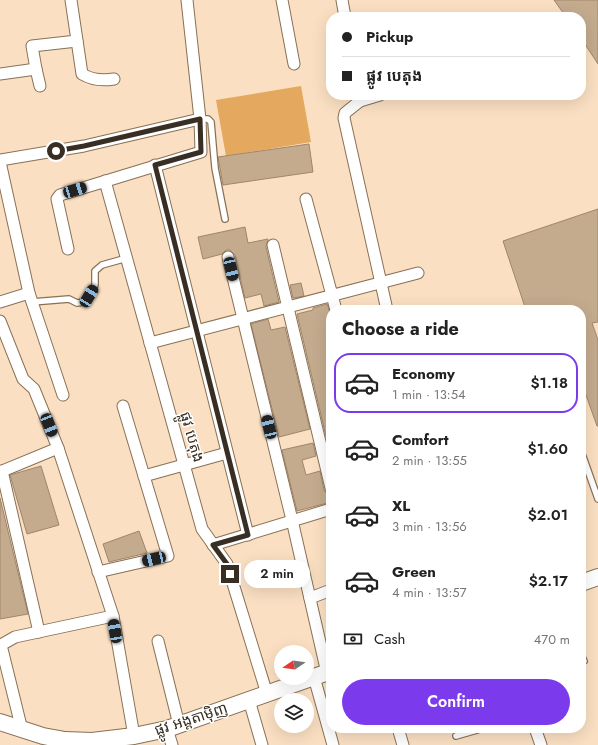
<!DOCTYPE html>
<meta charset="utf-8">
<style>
body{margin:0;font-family:Jost,"Noto Sans Khmer",sans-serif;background:#f2f2f2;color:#222;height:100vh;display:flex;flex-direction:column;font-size:15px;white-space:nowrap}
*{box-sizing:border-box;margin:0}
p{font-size:13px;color:#767676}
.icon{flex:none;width:22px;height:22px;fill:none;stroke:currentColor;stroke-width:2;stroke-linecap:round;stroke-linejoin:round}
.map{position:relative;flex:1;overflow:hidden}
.side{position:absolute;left:326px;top:305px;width:260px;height:428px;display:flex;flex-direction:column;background:#fff;border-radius:16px;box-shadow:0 4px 16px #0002}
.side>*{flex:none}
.guide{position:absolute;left:326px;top:12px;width:260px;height:88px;border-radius:16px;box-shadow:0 4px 16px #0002;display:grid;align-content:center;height:88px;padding:0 16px;background:#fff}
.needle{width:26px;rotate:257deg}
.buttons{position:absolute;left:274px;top:645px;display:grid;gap:8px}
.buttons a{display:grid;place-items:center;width:40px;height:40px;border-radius:50%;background:#fff;box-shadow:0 4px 16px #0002;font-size:20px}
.end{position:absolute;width:18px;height:18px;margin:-9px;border:5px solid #382e23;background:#fff;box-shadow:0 0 0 2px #fff}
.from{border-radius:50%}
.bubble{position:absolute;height:28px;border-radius:14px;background:#fff;box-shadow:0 4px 16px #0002;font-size:13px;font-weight:600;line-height:28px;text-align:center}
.car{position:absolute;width:12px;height:24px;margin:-12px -6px;border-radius:5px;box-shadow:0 0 3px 1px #0007;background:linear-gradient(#222 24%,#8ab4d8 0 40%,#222 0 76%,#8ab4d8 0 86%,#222 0)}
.guide b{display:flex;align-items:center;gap:14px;height:38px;font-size:15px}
.guide b+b{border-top:1px solid #e0e0e0}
.guide i{width:10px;height:10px;background:#222}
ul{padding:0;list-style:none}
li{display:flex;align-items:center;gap:12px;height:60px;margin:0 8px 6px;padding:0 8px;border:2px solid transparent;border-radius:16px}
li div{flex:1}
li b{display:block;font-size:15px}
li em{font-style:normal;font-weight:600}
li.selected{border-color:#7c3aed}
li>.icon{width:36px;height:36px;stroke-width:1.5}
h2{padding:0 16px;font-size:18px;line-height:48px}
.pay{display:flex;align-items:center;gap:10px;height:44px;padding:0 16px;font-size:15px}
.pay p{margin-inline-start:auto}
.primary-button{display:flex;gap:8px;margin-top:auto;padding:8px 16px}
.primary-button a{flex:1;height:46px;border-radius:24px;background:#7c3aed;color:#fff;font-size:16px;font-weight:600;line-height:46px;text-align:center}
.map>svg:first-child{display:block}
</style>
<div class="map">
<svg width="598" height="745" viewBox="0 0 598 745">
<rect width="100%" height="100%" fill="#fadfc2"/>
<path fill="#e4a85e" d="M301 86 311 142 226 156 216 100Z"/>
<g fill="#c4ab8e" stroke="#9f866b">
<path d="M554 0H598V64L581 38V17H566Z"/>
<path d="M309 144 313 172 223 185 218 157Z"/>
<path d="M598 209V322L592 323 598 340V426H597L581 381V310H526L503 241Z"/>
<path d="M245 227 248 243 268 239 266 247 279 302 264 306 261 294 245 298 235 255 230 250H226L222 254 203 259 198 237Z"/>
<path d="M301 283 304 296 293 298 290 285Z"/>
<path d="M327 304 331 315V452L330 453 297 314 313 310V308Z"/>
<path d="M268 319 271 330 285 327 310 429 279 437 251 324Z"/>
<path d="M313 443 316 456 302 460 306 475 320 471 324 490 326 493 331 495V502L297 511 282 450Z"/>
<path d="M41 466 59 525 27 534 10 475Z"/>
<path d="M0 498 28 614 0 619Z"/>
<path d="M139 531 147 553 109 562 103 544Z"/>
</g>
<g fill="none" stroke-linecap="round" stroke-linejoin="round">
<g stroke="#887156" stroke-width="8">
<g id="lane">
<path d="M200 119H208L211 122 215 168 225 219"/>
<path d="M32 302 69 299 77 303 85 302 95 285V271L102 265 127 258"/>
<path d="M581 451 598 499"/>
<path d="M581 655 584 661"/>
<path d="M456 736 484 728"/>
</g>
</g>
<g stroke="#887156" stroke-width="13">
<g id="street">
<path d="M71 0 82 74C92 80 102 81 114 79"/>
<path d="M282 0 294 64"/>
<path d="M342 0 345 17"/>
<path d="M0 74 36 69"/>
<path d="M40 86 36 69 32 46 77 41"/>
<path d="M359 95 360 101 345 113 344 118 387 310"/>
<path d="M360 101 380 95"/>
<path d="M0 160 84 146 200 119"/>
<path d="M0 162 29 293 63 395"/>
<path d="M155 165 248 535"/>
<path d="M105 181 202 529 227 564 267 694"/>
<path d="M306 199 336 310"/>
<path d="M273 245 331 488"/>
<path d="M68 249 57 199 60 195 201 152 200 119 187 0"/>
<path d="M228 257 292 520 327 673"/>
<path d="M0 302 29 293"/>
<path d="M0 321 23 379 34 389 58 448 113 616 134 736"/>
<path d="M150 343 418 273"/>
<path d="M2 471 39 632"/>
<path d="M0 472 58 448"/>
<path d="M144 476 227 453"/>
<path d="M213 545 331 509"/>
<path d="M98 572 168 556 123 406"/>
<path d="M310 598 331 590"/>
<path d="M158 641 179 725"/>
<path d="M314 677 333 745"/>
<path d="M249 700 262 745"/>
<path d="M398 728 403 745"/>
<path d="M535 728 541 745"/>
<path d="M167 729 172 745"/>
<path d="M22 730 1 645 15 637 113 616"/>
</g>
</g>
<g stroke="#887156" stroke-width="18">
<g id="secondary">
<path d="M581 583 598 577"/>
<path d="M0 722 43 736 65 740 92 741 134 736 167 729 331 671"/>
</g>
</g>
<use href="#lane" stroke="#fff" stroke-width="5.5"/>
<use href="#street" stroke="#fff" stroke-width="11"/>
<use href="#secondary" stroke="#fff" stroke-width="16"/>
</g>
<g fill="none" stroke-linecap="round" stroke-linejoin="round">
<path stroke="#382e23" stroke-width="5" d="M56 151 84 146 200 119 201 152 155 165 248 535 213 545 227 564 230 574"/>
</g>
<g text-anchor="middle" stroke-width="3" stroke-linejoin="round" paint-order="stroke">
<g font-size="15" fill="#382e23" stroke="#fff">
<text transform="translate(192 437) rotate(74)" y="5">ផ្លូវ បេតុង</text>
<text transform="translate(191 719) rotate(-18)" y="5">ផ្លូវ អង្តតាម៉ិញ</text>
</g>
</g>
</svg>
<div class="buttons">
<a><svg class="needle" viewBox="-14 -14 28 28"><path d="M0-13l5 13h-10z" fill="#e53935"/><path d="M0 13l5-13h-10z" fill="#767676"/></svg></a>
<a><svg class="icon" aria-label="layers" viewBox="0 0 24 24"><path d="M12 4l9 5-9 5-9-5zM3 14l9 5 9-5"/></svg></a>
</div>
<i class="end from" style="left:56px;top:151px"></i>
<i class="end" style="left:230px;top:574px"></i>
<div class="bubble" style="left:244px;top:560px;width:66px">2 min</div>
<i class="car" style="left:75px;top:190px;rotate:73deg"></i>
<i class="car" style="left:231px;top:269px;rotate:167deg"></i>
<i class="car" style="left:89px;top:296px;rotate:31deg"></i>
<i class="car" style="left:49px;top:425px;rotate:158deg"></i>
<i class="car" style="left:269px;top:427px;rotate:346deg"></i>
<i class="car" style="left:154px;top:559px;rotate:257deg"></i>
<i class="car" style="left:115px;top:631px;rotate:350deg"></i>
<div class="guide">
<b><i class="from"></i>Pickup</b>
<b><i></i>ផ្លូវ បេតុង</b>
</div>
<section class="side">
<h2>Choose a ride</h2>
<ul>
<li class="selected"><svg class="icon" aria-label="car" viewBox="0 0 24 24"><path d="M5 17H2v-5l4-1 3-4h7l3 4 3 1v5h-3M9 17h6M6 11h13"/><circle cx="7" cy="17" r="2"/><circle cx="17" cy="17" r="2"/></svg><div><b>Economy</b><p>1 min · 13:54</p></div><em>$1.18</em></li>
<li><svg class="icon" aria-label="car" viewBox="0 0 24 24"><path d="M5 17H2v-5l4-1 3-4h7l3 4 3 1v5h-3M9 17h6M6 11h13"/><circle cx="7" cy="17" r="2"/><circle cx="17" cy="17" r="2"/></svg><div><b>Comfort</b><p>2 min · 13:55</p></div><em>$1.60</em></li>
<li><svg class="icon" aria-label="car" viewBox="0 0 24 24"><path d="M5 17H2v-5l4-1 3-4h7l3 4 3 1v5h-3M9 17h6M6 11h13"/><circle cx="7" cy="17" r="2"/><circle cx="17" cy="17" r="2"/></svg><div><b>XL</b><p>3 min · 13:56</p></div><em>$2.01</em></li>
<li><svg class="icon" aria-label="car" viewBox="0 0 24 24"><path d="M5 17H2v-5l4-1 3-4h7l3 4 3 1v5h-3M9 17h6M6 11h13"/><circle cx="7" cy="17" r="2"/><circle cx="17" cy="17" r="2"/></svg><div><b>Green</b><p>4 min · 13:57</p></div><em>$2.17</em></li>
</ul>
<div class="pay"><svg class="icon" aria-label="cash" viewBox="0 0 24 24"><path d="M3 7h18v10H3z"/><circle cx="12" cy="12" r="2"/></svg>Cash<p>470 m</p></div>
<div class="primary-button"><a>Confirm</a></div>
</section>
</div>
